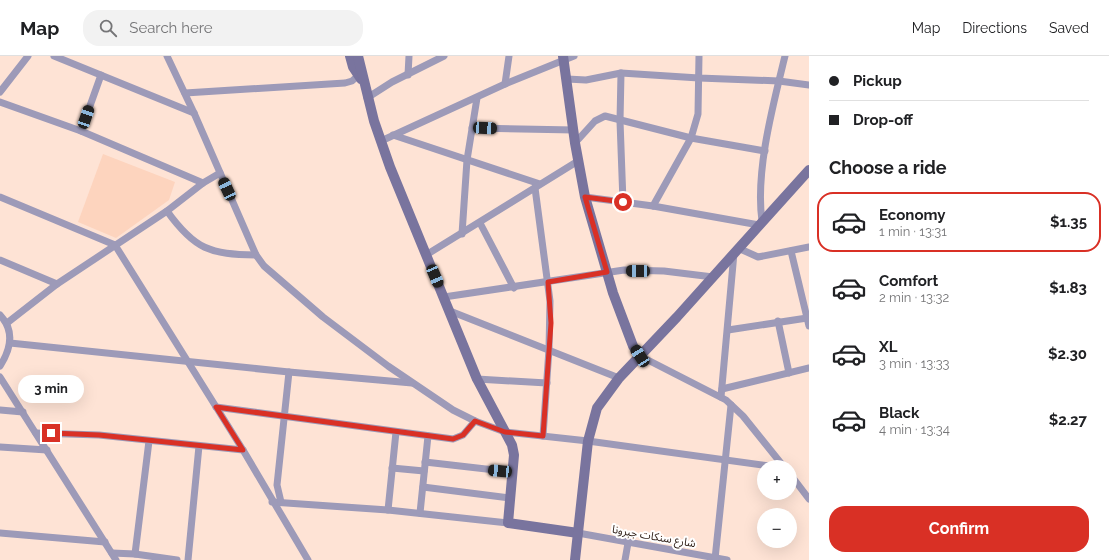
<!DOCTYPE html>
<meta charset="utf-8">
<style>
body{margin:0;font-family:Raleway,"Noto Sans Arabic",sans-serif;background:#f2f2f2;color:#202124;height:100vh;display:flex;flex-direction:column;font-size:15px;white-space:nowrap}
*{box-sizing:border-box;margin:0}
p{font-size:13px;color:#757577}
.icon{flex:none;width:22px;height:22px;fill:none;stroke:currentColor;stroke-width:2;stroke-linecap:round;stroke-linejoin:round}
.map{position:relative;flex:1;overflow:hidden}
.details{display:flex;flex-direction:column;background:#fff;width:300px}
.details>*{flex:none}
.top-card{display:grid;align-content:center;height:88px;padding:0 20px;background:#fff}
.fabs{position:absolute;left:757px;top:404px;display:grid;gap:8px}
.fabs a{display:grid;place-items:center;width:40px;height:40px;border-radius:50%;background:#fff;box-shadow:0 4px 16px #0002;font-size:20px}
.end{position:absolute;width:18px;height:18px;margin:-9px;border:5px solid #d93025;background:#fff;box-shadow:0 0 0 2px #fff}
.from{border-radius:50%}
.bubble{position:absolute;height:28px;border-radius:14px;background:#fff;box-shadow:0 4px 16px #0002;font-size:13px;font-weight:700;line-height:28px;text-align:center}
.car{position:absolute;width:12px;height:24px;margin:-12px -6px;border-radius:5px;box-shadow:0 0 3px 1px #0007;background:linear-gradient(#222 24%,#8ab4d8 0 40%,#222 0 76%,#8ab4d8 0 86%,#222 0)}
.top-card b{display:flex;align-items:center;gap:14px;height:38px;font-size:15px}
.top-card b+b{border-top:1px solid #e0e0e0}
.top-card i{width:10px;height:10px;background:#202124}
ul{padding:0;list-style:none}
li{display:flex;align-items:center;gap:12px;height:60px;margin:0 8px 6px;padding:0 12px;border:2px solid transparent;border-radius:16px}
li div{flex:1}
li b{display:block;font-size:15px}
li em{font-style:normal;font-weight:700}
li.selected{border-color:#d93025}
li>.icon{width:36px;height:36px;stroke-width:1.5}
h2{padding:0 20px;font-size:18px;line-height:48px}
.cta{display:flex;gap:8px;margin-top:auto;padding:8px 20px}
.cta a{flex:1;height:46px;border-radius:16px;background:#d93025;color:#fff;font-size:16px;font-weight:700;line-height:46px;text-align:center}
header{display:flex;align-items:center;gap:24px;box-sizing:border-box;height:56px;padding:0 20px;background:#fff;border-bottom:1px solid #e0e0e0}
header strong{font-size:19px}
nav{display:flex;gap:22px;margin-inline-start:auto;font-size:14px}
.search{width:280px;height:36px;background:#f2f2f2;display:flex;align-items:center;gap:10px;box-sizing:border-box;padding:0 14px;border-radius:16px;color:#757577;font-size:15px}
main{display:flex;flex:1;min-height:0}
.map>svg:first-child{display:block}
</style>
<header>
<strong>Map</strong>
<div class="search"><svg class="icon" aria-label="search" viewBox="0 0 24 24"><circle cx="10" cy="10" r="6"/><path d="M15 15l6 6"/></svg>Search here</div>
<nav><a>Map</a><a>Directions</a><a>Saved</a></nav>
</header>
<main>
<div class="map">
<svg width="809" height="504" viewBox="0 0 809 504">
<rect width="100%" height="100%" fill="#fee3d5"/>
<path fill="#fdd4be" d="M103 98 175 126 169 144 116 182 78 166Z"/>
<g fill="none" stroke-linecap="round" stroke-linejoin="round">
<g stroke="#9d9ab8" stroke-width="7">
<path d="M54 0 194 57"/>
<path d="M167 0 194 57 256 199 264 210 323 261 388 310 453 354 475 365 505 376 588 385 777 411"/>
<path d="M621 17 620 65 623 146"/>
<path d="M408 19 409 0"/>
<path d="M567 23 586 24 621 17 699 22 779 25 809 29"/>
<path d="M505 28 509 0"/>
<path d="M0 36 28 0"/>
<path d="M185 37 345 27 352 25 361 17"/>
<path d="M367 42 392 26 444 0"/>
<path d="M0 46 81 75 203 127"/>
<path d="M472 72 574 74"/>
<path d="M81 75 101 19"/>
<path d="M393 79 540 128"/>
<path d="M381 85 505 28 574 0"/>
<path d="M575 87 595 65 605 60 691 82 765 95"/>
<path d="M535 132 550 245 549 293 543 380"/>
<path d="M0 141 115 189 243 394 308 504"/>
<path d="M585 141 653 150 759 169"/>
<path d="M653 150 691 82 698 58 699 0"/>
<path d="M167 155C195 194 210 198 256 199"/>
<path d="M762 165C755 116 773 49 785 0"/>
<path d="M480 167 514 232"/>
<path d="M462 178 467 104 477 42"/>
<path d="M738 192 758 201 809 191"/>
<path d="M791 195 809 270"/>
<path d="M426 199 578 105"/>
<path d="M0 204 57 228"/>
<path d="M444 241 624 214 664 215 713 221"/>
<path d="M450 255 619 322"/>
<path d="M0 259C15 275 11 293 0 310"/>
<path d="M778 265 789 317"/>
<path d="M7 267 57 228 167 155 203 127 220 117"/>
<path d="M728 274 807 262"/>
<path d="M10 287 289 316 412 327"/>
<path d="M640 300 726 344 743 360 784 411"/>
<path d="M0 321 116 504"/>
<path d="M477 323 547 327"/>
<path d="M722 333 809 312"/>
<path d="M721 341 734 197"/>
<path d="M216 351 453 383 463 379 475 365"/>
<path d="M0 354 23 356"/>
<path d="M36 377 99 379 243 394"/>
<path d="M0 391 47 394"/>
<path d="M425 406 512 416"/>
<path d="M392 412 424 415"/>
<path d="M790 418 809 443"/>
<path d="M423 431 510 442"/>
<path d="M272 446 388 454 508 467"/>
<path d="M281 446 277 429 289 316"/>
<path d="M388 454 396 376"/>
<path d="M420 457 428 380"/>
<path d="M0 477 105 486"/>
<path d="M578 477 727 504"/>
<path d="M112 497 135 498 177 504"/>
<path d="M135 498 149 385"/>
<path d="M715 503 731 349"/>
<path d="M188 504 199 390"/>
<path d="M625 504 628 487"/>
</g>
<g stroke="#79749e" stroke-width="10">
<path d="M350 0 353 11 361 23"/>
<path d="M358 0 374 65 390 111 477 323 512 389 514 399 508 467 578 477"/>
<path d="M563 0 575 87 585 141 613 237 633 290 640 300"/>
<path d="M575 504 588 385 597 352 619 322 677 261 809 114"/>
</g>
</g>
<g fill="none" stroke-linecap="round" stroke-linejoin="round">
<path stroke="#d93025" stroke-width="5" d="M51 377 99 379 243 394 216 351 453 383 463 379 475 365 505 376 543 380 551 267 548 226 607 216 585 141 623 146"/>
</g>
<g text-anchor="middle" stroke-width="4" stroke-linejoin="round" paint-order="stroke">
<g font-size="11" fill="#2a1a12" stroke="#fff">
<text transform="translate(654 480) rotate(10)" y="4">شارع سنكات جبرونا</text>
</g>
</g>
</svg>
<div class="fabs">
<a>+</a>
<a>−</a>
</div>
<i class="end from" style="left:623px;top:146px"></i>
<i class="end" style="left:51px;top:377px"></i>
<div class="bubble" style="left:18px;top:319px;width:66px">3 min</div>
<i class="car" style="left:86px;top:61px;rotate:19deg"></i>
<i class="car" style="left:485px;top:72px;rotate:93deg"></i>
<i class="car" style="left:227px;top:133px;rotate:335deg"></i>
<i class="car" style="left:638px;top:215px;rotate:271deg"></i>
<i class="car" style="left:435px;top:220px;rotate:157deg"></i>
<i class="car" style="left:640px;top:300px;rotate:327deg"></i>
<i class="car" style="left:500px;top:415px;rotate:275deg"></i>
</div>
<section class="details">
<div class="top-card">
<b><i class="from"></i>Pickup</b>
<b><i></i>Drop-off</b>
</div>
<h2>Choose a ride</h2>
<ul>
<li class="selected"><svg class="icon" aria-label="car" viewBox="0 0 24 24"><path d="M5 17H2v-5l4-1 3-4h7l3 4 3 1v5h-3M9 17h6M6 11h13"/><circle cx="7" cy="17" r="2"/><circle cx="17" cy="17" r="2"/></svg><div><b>Economy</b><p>1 min · 13:31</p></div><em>$1.35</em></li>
<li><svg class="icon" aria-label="car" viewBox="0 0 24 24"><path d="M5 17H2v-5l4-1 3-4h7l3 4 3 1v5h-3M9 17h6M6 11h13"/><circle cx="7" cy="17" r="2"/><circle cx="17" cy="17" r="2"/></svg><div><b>Comfort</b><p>2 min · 13:32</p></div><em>$1.83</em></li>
<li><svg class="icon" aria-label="car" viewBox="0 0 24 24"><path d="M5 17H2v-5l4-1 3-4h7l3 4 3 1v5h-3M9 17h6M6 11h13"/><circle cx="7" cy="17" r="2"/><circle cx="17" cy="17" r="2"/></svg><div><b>XL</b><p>3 min · 13:33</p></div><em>$2.30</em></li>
<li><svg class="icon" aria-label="car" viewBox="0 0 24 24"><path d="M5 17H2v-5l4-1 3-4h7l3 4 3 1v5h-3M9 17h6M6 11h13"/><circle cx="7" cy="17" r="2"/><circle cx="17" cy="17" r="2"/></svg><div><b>Black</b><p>4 min · 13:34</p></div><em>$2.27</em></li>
</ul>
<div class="cta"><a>Confirm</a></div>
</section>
</main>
